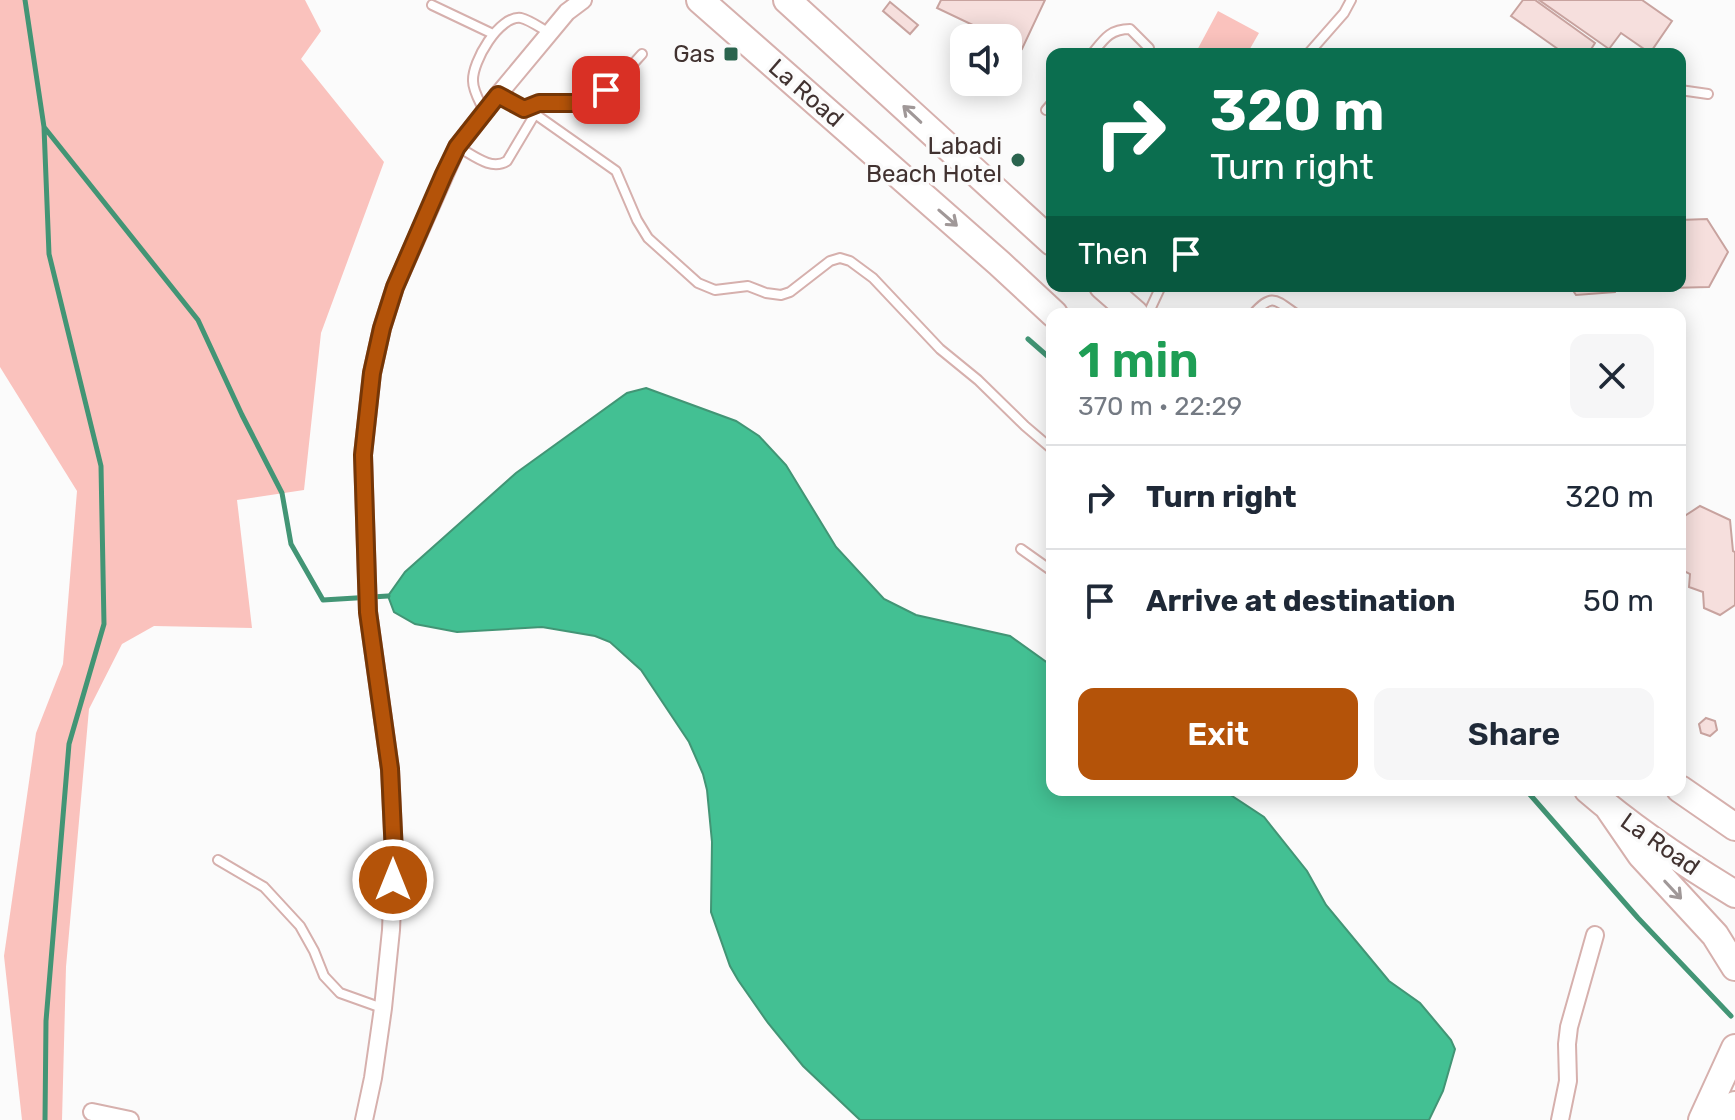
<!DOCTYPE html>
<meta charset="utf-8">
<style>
:root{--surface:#fff;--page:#f6f6f7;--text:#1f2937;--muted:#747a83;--line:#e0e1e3;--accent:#b45309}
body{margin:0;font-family:Rubik,sans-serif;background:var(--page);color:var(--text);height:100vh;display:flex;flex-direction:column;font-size:30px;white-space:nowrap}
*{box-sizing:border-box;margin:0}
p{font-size:26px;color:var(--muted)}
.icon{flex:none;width:44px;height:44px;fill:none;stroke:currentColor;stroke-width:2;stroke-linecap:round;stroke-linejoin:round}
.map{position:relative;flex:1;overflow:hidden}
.sheet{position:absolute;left:1046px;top:308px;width:640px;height:488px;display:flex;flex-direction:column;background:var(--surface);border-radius:16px;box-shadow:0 4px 20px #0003}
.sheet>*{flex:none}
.banner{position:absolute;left:1046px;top:48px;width:640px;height:244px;border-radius:16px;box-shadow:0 4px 20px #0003;background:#0b6e4f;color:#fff;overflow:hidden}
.fabs{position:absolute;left:950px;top:24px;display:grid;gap:16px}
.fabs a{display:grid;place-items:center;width:72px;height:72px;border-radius:16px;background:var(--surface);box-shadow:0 4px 20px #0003;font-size:40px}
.pin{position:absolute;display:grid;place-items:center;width:68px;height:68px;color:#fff;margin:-34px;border-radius:16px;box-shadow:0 4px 12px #0006}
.me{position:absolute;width:88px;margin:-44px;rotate:0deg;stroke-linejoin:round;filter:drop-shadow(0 0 6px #0008)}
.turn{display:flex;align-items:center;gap:28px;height:168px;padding:0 32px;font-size:36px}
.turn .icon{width:104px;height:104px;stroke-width:2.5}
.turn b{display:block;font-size:56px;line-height:68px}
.then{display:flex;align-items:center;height:76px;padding:0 32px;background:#0003;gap:16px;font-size:30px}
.round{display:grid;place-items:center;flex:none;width:84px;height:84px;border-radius:16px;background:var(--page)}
.headline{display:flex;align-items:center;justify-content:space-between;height:136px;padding:0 32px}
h1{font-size:48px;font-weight:600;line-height:60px;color:#1e9e55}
.button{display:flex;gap:16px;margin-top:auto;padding:16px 32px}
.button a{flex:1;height:92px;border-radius:16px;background:var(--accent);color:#fff;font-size:32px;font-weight:600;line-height:92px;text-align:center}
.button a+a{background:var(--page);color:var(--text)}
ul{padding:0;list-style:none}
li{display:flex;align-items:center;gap:24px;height:104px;padding:0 32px;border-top:2px solid var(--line)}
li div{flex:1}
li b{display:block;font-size:30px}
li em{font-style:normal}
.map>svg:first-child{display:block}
.green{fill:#fac2bd}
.water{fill:#43c093;stroke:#429575;stroke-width:2}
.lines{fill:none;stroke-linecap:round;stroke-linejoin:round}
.stream{stroke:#429575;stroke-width:5}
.building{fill:#f6dfdd;stroke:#c8a39f;stroke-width:2}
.service-casing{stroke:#d6b0ad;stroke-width:12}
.minor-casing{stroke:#d6b0ad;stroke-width:20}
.primary-casing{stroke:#d6b0ad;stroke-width:30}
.service{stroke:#fff;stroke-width:8}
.minor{stroke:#fff;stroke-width:16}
.primary{stroke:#fff;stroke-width:26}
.oneway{stroke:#a09898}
.route-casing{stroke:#753606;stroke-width:20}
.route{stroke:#b45309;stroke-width:14}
.poi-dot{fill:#2a644e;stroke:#fbfbfb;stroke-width:3}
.labels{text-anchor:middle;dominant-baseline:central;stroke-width:7;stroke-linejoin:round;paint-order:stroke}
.poi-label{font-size:24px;fill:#413230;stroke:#fbfbfb;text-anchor:end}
.street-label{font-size:24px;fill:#413230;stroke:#fbfbfb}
</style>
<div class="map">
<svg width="1735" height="1120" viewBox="0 0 1735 1120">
<rect width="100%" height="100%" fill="#fbfbfb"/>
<path class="green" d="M0 0H305L321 31 301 59 384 162 321 333 304 490 237 500 252 628 154 626 122 644 89 709 66 967 62 1120H22L4 956 36 733 63 664 77 491 0 367Z
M1218 11 1259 33 1247 54H1195Z"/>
<path class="water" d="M646 388 736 421 759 436 786 465 836 547 884 599 916 615 1010 636 1052 666V790H1223L1264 817 1307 871 1326 905 1389 981 1420 1003 1451 1040 1455 1049 1443 1091 1429 1120H860L803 1066 768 1023 738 980 730 966 711 912 712 842 707 790 703 774 689 742 641 670 610 642 595 636 542 627 457 632 415 624 394 612 388 596 405 572 516 473 627 393Z"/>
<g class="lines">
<path class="stream" d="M25 0 44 127 198 320 242 415 282 493 291 544 323 600 388 596
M44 127 49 254 101 466 104 624 69 744 46 1021 45 1120
M1028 339 1052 360
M1526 790 1638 918 1731 1016"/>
</g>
<path class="building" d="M941 0H1045L1022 49 1008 42V38H1000L937 8Z
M1523 0H1535L1595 43 1588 54H1565L1511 16Z
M1539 0H1642L1672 21 1650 53 1621 33 1609 49Z
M890 2 918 25 910 34 883 11Z
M1707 219 1728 252 1709 287 1669 288 1668 286H1680V220Z
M1570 286H1618L1615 292 1576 295Z
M1700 506 1730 520 1733 551 1735 552V605L1720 615 1704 608 1703 592 1689 587 1690 574 1680 569V519Z
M1706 718 1715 721 1717 730 1710 736 1701 733 1699 724Z"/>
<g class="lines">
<defs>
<path id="service" d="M432 5 493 34
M1092 54C1104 39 1110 29 1130 29L1149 48 1148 54
M1308 54 1344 13 1351 0
M1680 90 1708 94
M499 95 535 114 616 171 637 220 648 238 698 283 715 290 748 286 766 293 781 295 790 292 830 261 840 258 850 261 873 278 940 349 978 380 1025 426 1052 449
M524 109C543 101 558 107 575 103 607 95 621 77 642 54
M1046 110 1052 103
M484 111C480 102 473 91 473 81 472 62 499 15 521 18 530 20 542 29 550 33
M458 147C473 155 491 171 507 161L535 114
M1148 314 1161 286
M1253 314C1272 293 1275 299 1296 314
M1021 549 1052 571
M218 860 264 887 300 926 314 951 324 976 340 993 382 1008"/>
<path id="minor" d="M92 1112 130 1120
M364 1120 373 1078 383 1008 391 930 394 854 390 769 368 612 363 455 372 373 382 328 395 287 457 147 498 95 567 12 583 0
M1560 1120 1568 1081 1567 1044 1569 1027 1595 935"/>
<path id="primary" d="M700 0 999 263 1054 314
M787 0 1052 242
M1103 286 1135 314
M1680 789 1735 827
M1588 790C1633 829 1684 863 1735 894
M1608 807 1641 855 1715 935 1735 967
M1702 1120 1735 1048
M1729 1120 1735 1105"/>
</defs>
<use href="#service" class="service-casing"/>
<use href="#minor" class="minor-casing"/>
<use href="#primary" class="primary-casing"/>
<use href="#service" class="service"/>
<use href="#minor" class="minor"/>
<use href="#primary" class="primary"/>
</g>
<defs><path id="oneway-shaft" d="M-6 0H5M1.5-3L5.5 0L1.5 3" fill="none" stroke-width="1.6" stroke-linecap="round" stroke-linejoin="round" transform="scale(2)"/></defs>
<g class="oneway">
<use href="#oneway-shaft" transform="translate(912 114) rotate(-137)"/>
<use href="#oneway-shaft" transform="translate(948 218) rotate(41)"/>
<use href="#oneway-shaft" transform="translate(1673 890) rotate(47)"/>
</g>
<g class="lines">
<defs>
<path id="route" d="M393 880 394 854 390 769 368 612 363 455 372 373 382 328 395 287 444 174 457 147 498 95 524 109 539 103H575L606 90"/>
</defs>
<use href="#route" class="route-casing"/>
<use href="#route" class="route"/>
</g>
<g class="poi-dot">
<rect x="723" y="46" width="16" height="16" rx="4"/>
<circle cx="1018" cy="160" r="8"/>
</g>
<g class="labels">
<g class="poi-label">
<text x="715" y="54">Gas</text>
<text x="1002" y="146">Labadi<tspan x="1002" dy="28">Beach Hotel</tspan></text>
</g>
<g class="street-label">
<text transform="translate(806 93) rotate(41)">La Road</text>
<text transform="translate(1660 844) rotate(35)">La Road</text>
</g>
</g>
</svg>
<div class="fabs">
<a><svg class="icon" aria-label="sound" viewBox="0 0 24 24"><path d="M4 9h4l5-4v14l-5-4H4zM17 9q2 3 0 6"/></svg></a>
</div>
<div class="pin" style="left:606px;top:90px;background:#d93025"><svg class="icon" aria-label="arrive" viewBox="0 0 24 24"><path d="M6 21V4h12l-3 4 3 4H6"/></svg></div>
<svg class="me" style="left:393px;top:880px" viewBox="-20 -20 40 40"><circle r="17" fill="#b45309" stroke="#fff" stroke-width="3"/><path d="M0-11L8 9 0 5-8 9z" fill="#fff"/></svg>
<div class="banner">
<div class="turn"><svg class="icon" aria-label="right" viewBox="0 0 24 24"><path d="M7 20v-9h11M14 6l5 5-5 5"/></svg><div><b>320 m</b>Turn right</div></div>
<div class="then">Then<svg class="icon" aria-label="arrive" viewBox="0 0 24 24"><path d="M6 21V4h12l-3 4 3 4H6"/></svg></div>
</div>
<section class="sheet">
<div class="headline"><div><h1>1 min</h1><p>370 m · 22:29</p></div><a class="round"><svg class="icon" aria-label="close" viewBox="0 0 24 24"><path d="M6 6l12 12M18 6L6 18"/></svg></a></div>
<ul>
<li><svg class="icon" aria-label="right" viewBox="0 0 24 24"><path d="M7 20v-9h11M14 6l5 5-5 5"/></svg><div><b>Turn right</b></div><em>320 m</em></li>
<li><svg class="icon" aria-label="arrive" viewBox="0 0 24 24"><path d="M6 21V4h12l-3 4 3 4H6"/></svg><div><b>Arrive at destination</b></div><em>50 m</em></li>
</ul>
<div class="button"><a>Exit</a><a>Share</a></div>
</section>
</div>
